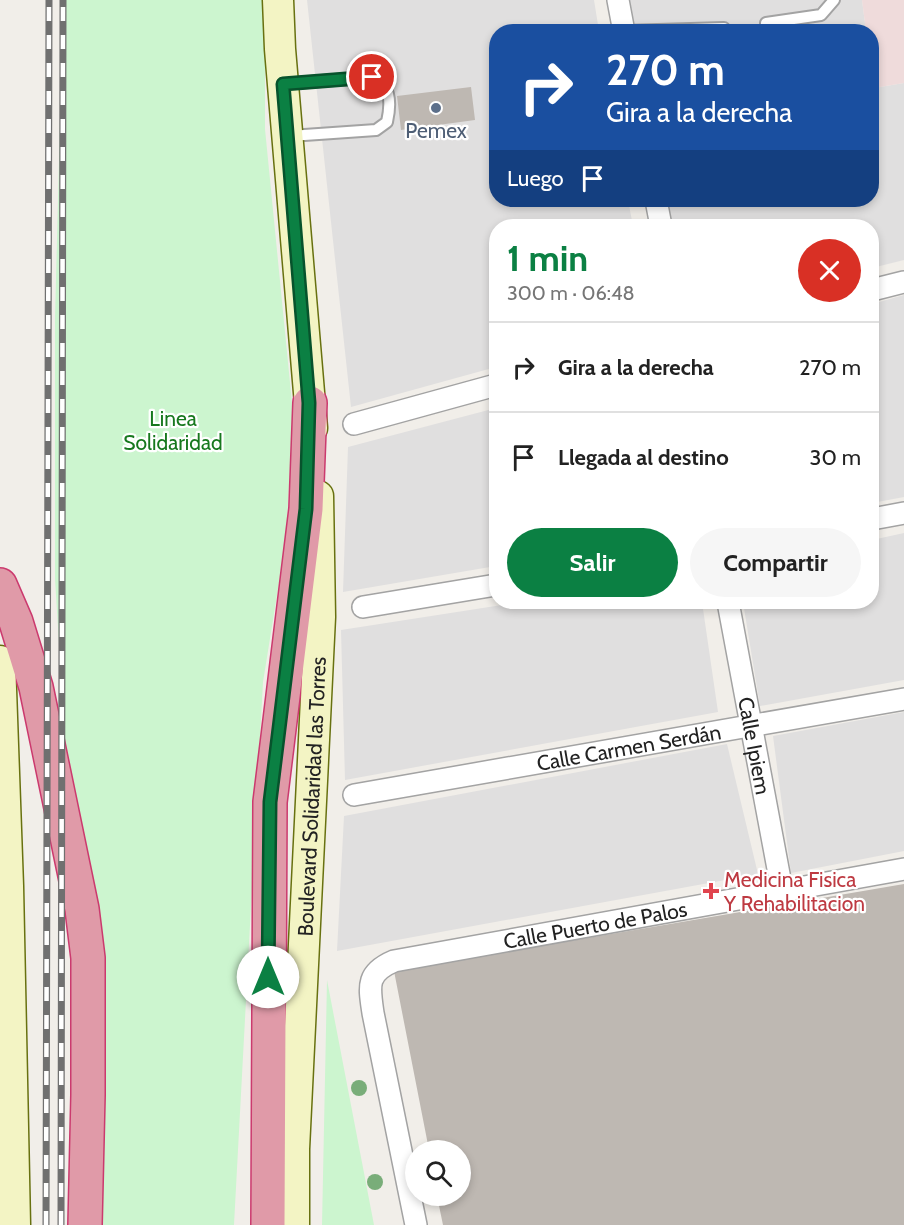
<!DOCTYPE html>
<html lang="es">
<meta charset="utf-8">
<style>
:root{--surface:#fff;--page:#f6f6f6;--text:#222;--muted:#767676;--line:#e0e0e0;--accent:#0b8043}
body{margin:0;font-family:Cabin,sans-serif;background:var(--page);color:var(--text);height:100vh;display:flex;flex-direction:column;font-size:22px;white-space:nowrap}
*{box-sizing:border-box;margin:0}
p{font-size:20px;color:var(--muted)}
.icon{flex:none;width:33px;height:33px;fill:none;stroke:currentColor;stroke-width:2;stroke-linecap:round;stroke-linejoin:round}
.map{position:relative;flex:1;overflow:hidden}
.side{position:absolute;left:489px;top:219px;width:390px;height:390px;display:flex;flex-direction:column;background:var(--surface);border-radius:24px;box-shadow:0 3px 9px #0003}
.side>*{flex:none}
.banner{position:absolute;left:489px;top:24px;width:390px;height:183px;border-radius:24px;box-shadow:0 3px 9px #0003;background:#1a4fa0;color:#fff;overflow:hidden}
.fabs{position:absolute;left:405px;top:1140px;display:grid;gap:12px}
.fabs a{display:grid;place-items:center;width:66px;height:66px;border-radius:50%;background:var(--surface);box-shadow:0 3px 9px #0003;font-size:30px}
.pin{position:absolute;display:grid;place-items:center;width:51px;height:51px;color:#fff;margin:-26px;border:3px solid #fff;border-radius:50%;box-shadow:0 2px 6px #0007}
.me{position:absolute;width:66px;margin:-33px;rotate:0deg;stroke-linejoin:round;filter:drop-shadow(0 0 4px #0008)}
.turn{display:flex;align-items:center;gap:21px;height:126px;padding:0 18px;font-size:27px}
.turn .icon{width:78px;height:78px;stroke-width:2.5}
.turn b{display:block;font-size:42px;line-height:51px}
.then{display:flex;align-items:center;height:57px;padding:0 18px;background:#0003;gap:12px;font-size:22px}
.round{display:grid;place-items:center;flex:none;width:63px;height:63px;border-radius:32px;background:var(--page)}
.overview{display:flex;align-items:center;justify-content:space-between;height:102px;padding:0 18px}
h1{font-size:36px;font-weight:800;line-height:45px;color:var(--accent)}
.action{display:flex;gap:12px;margin-top:auto;padding:12px 18px}
.action a{flex:1;height:69px;border-radius:36px;background:var(--accent);color:#fff;font-size:24px;font-weight:800;line-height:69px;text-align:center}
.action a+a{background:var(--page);color:var(--text)}
ul{padding:0;list-style:none}
li{display:flex;align-items:center;gap:18px;height:90px;padding:0 18px;border-top:2px solid var(--line)}
li div{flex:1}
li b{display:block;font-size:22px}
li em{font-style:normal}
.map>svg:first-child{display:block}
.residential{fill:#e0dfdf}
.commercial{fill:#efdbdb}
.park{fill:#ccf5cf}
.building{fill:#beb8b2}
.lines{fill:none;stroke-linecap:round;stroke-linejoin:round}
.lane-casing{stroke:#a3a3a3;stroke-width:14}
.street-casing{stroke:#a3a3a3;stroke-width:24}
.secondary-casing{stroke:#687110;stroke-width:33}
.highway-casing{stroke:#cb3a6e;stroke-width:36}
.lane{stroke:#fff;stroke-width:10}
.street{stroke:#fff;stroke-width:21}
.secondary{stroke:#f3f4c4;stroke-width:30}
.highway{stroke:#e09aa8;stroke-width:33}
.rail-casing{stroke:#707070;stroke-width:7}
.rail{stroke:#fff;stroke-width:4.5;stroke-dasharray:14;stroke-linecap:butt}
.tree{fill:#79ad79}
.route-casing{stroke:#07532c;stroke-width:15}
.route{stroke:#0b8043;stroke-width:10}
.service-dot{fill:#5c6f8a;stroke:#fff;stroke-width:2}
.health-dot{fill:#e0444e;stroke:#fff;stroke-width:2}
.labels{text-anchor:middle;dominant-baseline:central;stroke-width:4.5;stroke-linejoin:round;paint-order:stroke}
.service-label{font-size:21px;fill:#4e5e75;stroke:#fff}
.park-label{font-size:21px;fill:#17781e;stroke:#fff}
.street-label{font-size:21px;fill:#222;stroke:#fff}
.health-label{font-size:21px;fill:#be3a42;stroke:#fff;text-anchor:start}
</style>
<div class="map">
<svg width="904" height="1225" viewBox="0 0 904 1225">
<rect width="100%" height="100%" fill="#f1eee9"/>
<path class="residential" d="M307 0H594L599 31 496 32V200H628L633 226H496V367L351 407Z
M628 0H862L866 31H634Z
M872 72 874 88 904 83V260L872 268V226H670L665 200H872Z
M904 295V497L872 503V304Z
M496 408V566L343 592 348 447Z
M904 533V680L760 706 743 602H872V540Z
M522 602H702L718 712 345 780 341 630Z
M904 712V851L791 873 773 736Z
M727 744 758 874 337 951 344 816Z"/>
<path class="commercial" d="M862 0H904V83L874 88 872 72V32L866 31Z"/>
<path class="park" d="M63 0H265V129L293 413 286 539 263 682 234 1225H95L55 579V319Z
M327 980 374 1225H322Z"/>
<path class="building" d="M471 87 475 120 401 130 397 96Z
M904 884V1225H443L437 1196H460V1150H429L394 971Z"/>
<g class="lines">
<defs>
<path id="lane" d="M766 23 821 15 834 0
M624 31 724 28
M284 84 372 77C392 84 391 104 387 122L376 130 290 136"/>
<g id="street">
<path d="M618 0 624 32"/>
<path d="M656 200 661 226"/>
<path d="M872 290 904 282"/>
<path d="M354 424 496 385"/>
<path d="M872 519 904 513"/>
<path id="s1" d="M728 602 782 890"/>
<path d="M363 607 496 585"/>
<path id="s2" d="M354 795 904 699"/>
<path id="s3" d="M416 1225 373 1013C369 986 366 973 394 961L904 869"/>
</g>
<g id="secondary">
<path d="M278 0 280 49 312 428"/>
<path d="M0 661 8 886 15 1225"/>
<path id="s4" d="M294 1225V1149L320 617 318 496"/>
</g>
<path id="highway" d="M0 585 16 622 36 687 82 909 88 958V1095L85 1225
M268 1225 270 802 306 509 310 403"/>
</defs>
<use href="#lane" class="lane-casing"/>
<use href="#street" class="street-casing"/>
<use href="#secondary" class="secondary-casing"/>
<use href="#highway" class="highway-casing"/>
<use href="#lane" class="lane"/>
<use href="#street" class="street"/>
<use href="#secondary" class="secondary"/>
<use href="#highway" class="highway"/>
<defs>
<path id="rail" d="M46 1225 49 0
M61 1225 63 0"/>
</defs>
<use href="#rail" class="rail-casing"/>
<use href="#rail" class="rail"/>
</g>
<g class="tree">
<circle cx="359" cy="1088" r="8"/>
<circle cx="375" cy="1182" r="8"/>
</g>
<g class="lines">
<defs>
<path id="route" d="M268 977 270 802 306 509 309 403 283 84 372 77"/>
</defs>
<use href="#route" class="route-casing"/>
<use href="#route" class="route"/>
</g>
<circle class="service-dot" cx="436" cy="108" r="6"/>
<path class="health-dot" d="M708 882h6v6h6v6h-6v6h-6v-6h-6v-6h6z"/>
<g class="labels">
<g class="service-label">
<text x="436" y="130">Pemex</text>
</g>
<g class="park-label">
<text x="173" y="418">Linea<tspan x="173" dy="24">Solidaridad</tspan></text>
</g>
<g class="street-label">
<text stroke="none"><textPath href="#s1" startOffset="146">Calle Ipiem</textPath></text>
<text stroke="none"><textPath href="#s2" startOffset="279">Calle Carmen Serdán</textPath></text>
<text stroke="none"><textPath href="#s4" startOffset="429">Boulevard Solidaridad las Torres</textPath></text>
<text stroke="none"><textPath href="#s3" startOffset="484">Calle Puerto de Palos</textPath></text>
</g>
<g class="health-label">
<text x="724" y="879">Medicina Fisica<tspan x="724" dy="24">Y Rehabilitacion</tspan></text>
</g>
</g>
</svg>
<div class="fabs">
<a><svg class="icon" aria-label="search" viewBox="0 0 24 24"><circle cx="10" cy="10" r="6"/><path d="M15 15l6 6"/></svg></a>
</div>
<div class="pin" style="left:372px;top:77px;background:#d93025"><svg class="icon" aria-label="arrive" viewBox="0 0 24 24"><path d="M6 21V4h12l-3 4 3 4H6"/></svg></div>
<svg class="me" style="left:268px;top:977px" viewBox="-20 -20 40 40"><circle r="19" fill="#fff"/><path d="M0-13L10 11 0 6-10 11z" fill="#0b8043"/></svg>
<div class="banner">
<div class="turn"><svg class="icon" aria-label="right" viewBox="0 0 24 24"><path d="M7 20v-9h11M14 6l5 5-5 5"/></svg><div><b>270 m</b>Gira a la derecha</div></div>
<div class="then">Luego<svg class="icon" aria-label="arrive" viewBox="0 0 24 24"><path d="M6 21V4h12l-3 4 3 4H6"/></svg></div>
</div>
<section class="side">
<div class="overview"><div><h1>1 min</h1><p>300 m · 06:48</p></div><a class="round" style="background:#d93025;color:#fff"><svg class="icon" aria-label="close" viewBox="0 0 24 24"><path d="M6 6l12 12M18 6L6 18"/></svg></a></div>
<ul>
<li><svg class="icon" aria-label="right" viewBox="0 0 24 24"><path d="M7 20v-9h11M14 6l5 5-5 5"/></svg><div><b>Gira a la derecha</b></div><em>270 m</em></li>
<li><svg class="icon" aria-label="arrive" viewBox="0 0 24 24"><path d="M6 21V4h12l-3 4 3 4H6"/></svg><div><b>Llegada al destino</b></div><em>30 m</em></li>
</ul>
<div class="action"><a>Salir</a><a>Compartir</a></div>
</section>
</div>
